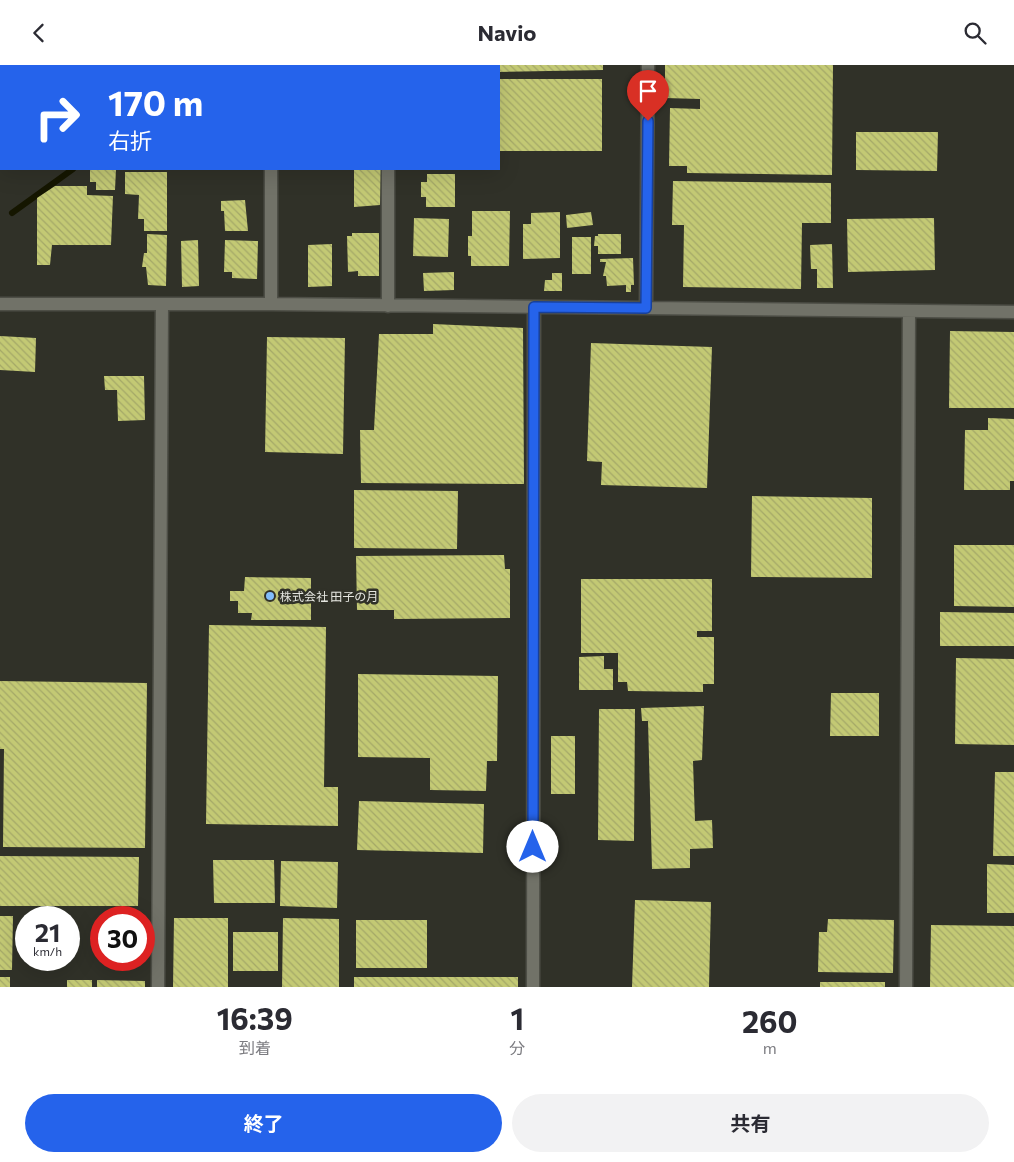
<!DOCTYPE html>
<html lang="ja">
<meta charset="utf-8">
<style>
:root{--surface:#fff;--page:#f2f2f3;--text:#2b2b33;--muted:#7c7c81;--accent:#2563eb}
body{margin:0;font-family:Commissioner,"Noto Sans JP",sans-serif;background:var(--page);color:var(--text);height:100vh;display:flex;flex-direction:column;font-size:19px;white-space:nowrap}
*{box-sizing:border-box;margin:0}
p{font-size:16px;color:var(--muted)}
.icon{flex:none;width:28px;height:28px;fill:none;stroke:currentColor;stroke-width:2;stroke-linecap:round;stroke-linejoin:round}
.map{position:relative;height:922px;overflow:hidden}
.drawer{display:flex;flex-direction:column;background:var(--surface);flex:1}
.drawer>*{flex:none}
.guide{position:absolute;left:0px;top:0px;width:500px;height:105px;box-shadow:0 5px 20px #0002;background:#2563eb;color:#fff;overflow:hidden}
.speed{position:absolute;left:15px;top:841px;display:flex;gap:10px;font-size:25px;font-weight:700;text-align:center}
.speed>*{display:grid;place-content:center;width:65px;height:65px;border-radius:50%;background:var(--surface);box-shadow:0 5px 20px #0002;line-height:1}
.speed small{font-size:12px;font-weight:400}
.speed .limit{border:8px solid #d22;background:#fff;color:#111}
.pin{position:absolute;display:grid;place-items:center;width:42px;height:42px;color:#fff;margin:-51px -21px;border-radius:50% 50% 50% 0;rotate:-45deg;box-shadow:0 0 5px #0007}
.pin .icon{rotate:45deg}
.me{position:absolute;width:55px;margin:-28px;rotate:0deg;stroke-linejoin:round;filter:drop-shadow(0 0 4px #0008)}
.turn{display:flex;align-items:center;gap:18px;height:105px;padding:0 25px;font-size:22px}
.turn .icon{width:65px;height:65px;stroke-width:2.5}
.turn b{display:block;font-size:35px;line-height:42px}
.eta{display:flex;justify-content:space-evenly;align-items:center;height:85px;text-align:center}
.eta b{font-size:30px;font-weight:700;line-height:35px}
.cta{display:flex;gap:10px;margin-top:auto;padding:10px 25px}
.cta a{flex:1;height:58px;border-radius:30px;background:var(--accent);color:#fff;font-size:20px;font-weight:700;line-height:58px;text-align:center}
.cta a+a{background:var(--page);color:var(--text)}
header{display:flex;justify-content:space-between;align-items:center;height:65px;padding:0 25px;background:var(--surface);font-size:22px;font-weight:700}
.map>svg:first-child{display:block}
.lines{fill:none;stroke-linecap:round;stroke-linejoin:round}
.stream{stroke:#151600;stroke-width:6}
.building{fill:url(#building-back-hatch)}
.service-casing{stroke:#4d4e46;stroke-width:12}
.minor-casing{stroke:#4d4e46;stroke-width:15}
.service{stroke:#717268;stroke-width:10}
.minor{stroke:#717268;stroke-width:12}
.route-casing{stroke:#184099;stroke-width:12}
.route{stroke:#2563eb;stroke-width:9}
.poi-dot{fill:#81bdfa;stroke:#303128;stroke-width:2}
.labels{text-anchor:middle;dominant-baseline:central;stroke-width:5;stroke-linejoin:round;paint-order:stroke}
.poi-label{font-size:12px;fill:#e5e6e0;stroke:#303128;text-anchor:start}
</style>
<header><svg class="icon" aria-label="back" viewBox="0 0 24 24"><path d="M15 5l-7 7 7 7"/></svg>Navio<svg class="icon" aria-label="search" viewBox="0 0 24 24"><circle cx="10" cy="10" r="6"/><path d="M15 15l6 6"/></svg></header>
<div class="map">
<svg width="1014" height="922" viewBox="0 0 1014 922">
<defs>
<pattern id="building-back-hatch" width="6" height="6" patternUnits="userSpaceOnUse" patternTransform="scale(1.25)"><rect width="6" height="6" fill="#c3c974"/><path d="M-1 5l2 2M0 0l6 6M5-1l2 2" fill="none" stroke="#a4a868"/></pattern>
</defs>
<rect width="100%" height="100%" fill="#303128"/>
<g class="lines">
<path class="stream" d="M214 1 216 0
M12 148 73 104"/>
</g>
<path class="building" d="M499 0H603V5L499 7Z
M665 0H833L832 110 687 108V101H669L670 43 700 44V34L665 33Z
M499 14H602V86H499Z
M856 67H938L937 106 856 105Z
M90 104H116L115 125H96V117H90Z
M354 104H381L380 140 354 142Z
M125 107H167V166H144V154H138L139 130 125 129Z
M427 109H455V142H426V132H421V117H427Z
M673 116 831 118V158H802L801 224 683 222 684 160H672Z
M55 121H87V130L113 131 111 180H52L50 200H37V133Z
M245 135 248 166H225L224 146H221V136Z
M472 146H510L509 201H471V191H468V171H472Z
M560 147V193L523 194V159H531V148Z
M591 147 593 160 567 163 566 150Z
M414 153 449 154 448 192 413 191Z
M934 153 935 205 848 207 847 154Z
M352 168H379V211H358V206L348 207 347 171H352Z
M147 169 167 170 166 221 148 220 146 202H142L144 188H147Z
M598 169H621V189H598V181H594L595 171H598Z
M572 172H591V209H572Z
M198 175 199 221 182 222 181 176Z
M225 175 258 176 257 214 232 213V207H224Z
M332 179V221L308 222V180Z
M832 179 833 223H817V204H811L810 180Z
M633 193 634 220H631V227H626V220L607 221 606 211H603L606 197H600V194Z
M454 207V225L424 226 423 208Z
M552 208H562V226H544L545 215H552Z
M433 259 523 263 524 419 361 418 360 365H374L379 269H433Z
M950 266 1014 267V343H949Z
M0 271 36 273 35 307 0 305Z
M267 272 345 273 343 389 265 387Z
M591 278 712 282 707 423 601 420 602 397 587 396Z
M104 311H144L145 355 118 356 117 325H105Z
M988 353 1014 354V416H1010V425H964L965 365H988Z
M354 425 458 426 457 484 354 483Z
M752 431 872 433V513L751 512Z
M954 480H1014V542L954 541Z
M504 490 505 504H510V553L394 554V545H357L356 491Z
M245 512 311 513V555H251L252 548H238V536H230V526H244Z
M581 514H712V566H697V572H714V619H703V627L628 626 627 617H618V588H581Z
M940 547 1014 548V581H940Z
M209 560 326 562 324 722H338V761L206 759Z
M604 591V604H613V625H579V592Z
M956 593 1014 594V680L955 679Z
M358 609 498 611 497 696H487L486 726 430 725V693L358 692Z
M0 616 147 618 145 783 3 782 4 684H0Z
M831 628H879V671H830Z
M704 641 702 695 693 696 695 756 712 755 713 783 690 784V803L652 804 648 656H642L641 643Z
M599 644H635L634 776 598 775Z
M551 671H575V729H551Z
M995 707H1014V791H993Z
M359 736 484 739 483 788 357 785Z
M0 791 139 792 138 841H0Z
M213 795H274L275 838H214Z
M281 796 338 797 337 843 280 841Z
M987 799 1014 800V848H987Z
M635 835 711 837 709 922H632Z
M0 851H13L12 905H0Z
M174 853H228V922H173Z
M283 853 339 854V922H282Z
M828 854 894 855 893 908 818 907 819 867H827Z
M356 855H427V903H356Z
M931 860 1014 861V922H930Z
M233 867H278V906H233Z
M0 912H10V922H0Z
M354 912H518V922H354Z
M67 915H92V922H67Z
M97 915 145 916V922H97Z
M820 917H885V922H820Z"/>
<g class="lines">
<defs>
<path id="service" d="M0 7 1 8"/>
<path id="minor" d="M271 1V0
M388 1V0
M0 239H271L1014 247
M271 239V104
M388 241V104
M646 243 648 0
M158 922 162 240
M533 922 534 242
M906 922 909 247"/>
</defs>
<use href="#service" class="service-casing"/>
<use href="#minor" class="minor-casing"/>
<use href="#service" class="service"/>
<use href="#minor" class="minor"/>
</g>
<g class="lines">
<defs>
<path id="route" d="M533 782 534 242 646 243 648 56"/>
</defs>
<use href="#route" class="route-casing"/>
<use href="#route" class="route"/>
</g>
<circle class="poi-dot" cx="270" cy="531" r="5"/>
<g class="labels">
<g class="poi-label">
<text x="280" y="531">株式会社 田子の月</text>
</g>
</g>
</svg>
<div class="speed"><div>21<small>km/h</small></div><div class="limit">30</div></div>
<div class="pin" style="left:648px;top:56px;background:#d93025"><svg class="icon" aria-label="arrive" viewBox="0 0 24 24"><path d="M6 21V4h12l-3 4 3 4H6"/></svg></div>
<svg class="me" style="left:533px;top:782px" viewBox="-20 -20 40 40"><circle r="19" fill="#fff"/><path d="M0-13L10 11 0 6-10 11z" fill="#2563eb"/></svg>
<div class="guide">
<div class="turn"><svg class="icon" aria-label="right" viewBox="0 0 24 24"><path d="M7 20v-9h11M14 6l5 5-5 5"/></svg><div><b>170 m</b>右折</div></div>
</div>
</div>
<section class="drawer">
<div class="eta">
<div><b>16:39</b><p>到着</p></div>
<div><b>1</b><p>分</p></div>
<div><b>260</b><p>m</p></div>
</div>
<div class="cta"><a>終了</a><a>共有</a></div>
</section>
